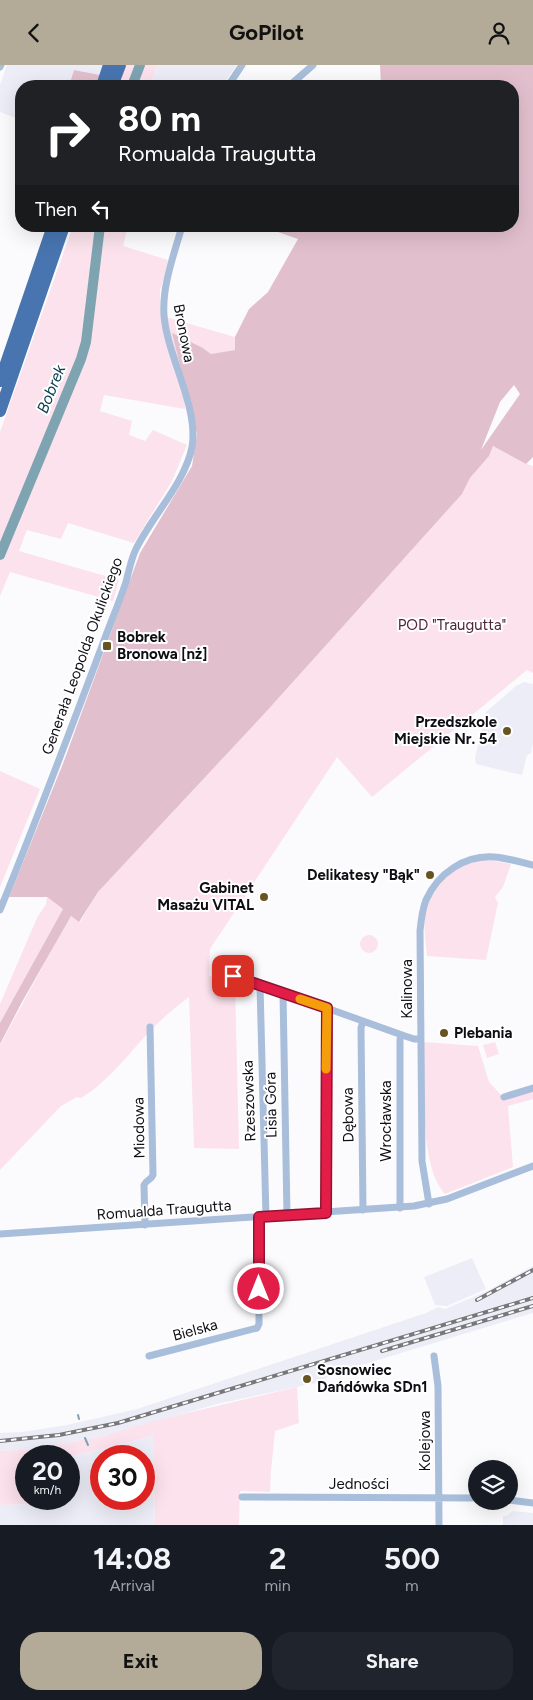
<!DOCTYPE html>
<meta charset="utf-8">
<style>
:root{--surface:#171b24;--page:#20242c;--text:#f1f3f6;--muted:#9ea1a6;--accent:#b3ab97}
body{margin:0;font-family:Figtree,sans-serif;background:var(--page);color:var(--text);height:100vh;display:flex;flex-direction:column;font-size:19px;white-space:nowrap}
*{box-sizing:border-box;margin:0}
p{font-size:16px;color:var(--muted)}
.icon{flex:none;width:28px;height:28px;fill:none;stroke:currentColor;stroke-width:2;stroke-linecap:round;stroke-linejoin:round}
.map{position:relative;height:1460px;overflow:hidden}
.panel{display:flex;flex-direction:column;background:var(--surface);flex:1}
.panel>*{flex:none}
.banner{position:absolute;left:15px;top:15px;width:504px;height:152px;border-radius:20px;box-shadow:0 5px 20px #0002;background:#202124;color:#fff;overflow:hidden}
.buttons{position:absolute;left:468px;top:1395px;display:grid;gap:10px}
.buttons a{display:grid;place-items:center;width:50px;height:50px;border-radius:50%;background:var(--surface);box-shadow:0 5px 20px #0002;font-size:25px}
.speed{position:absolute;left:15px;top:1380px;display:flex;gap:10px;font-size:25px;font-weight:700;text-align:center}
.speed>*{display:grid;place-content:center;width:65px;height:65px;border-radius:50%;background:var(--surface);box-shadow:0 5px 20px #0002;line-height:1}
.speed small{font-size:12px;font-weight:400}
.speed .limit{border:8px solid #d22;background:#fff;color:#111}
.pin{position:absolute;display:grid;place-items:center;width:42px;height:42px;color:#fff;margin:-21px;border-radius:10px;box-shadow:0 2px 8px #0006}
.me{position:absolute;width:55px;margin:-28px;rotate:0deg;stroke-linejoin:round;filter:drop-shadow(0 0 4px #0008)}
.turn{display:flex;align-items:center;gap:18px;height:105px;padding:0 20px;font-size:22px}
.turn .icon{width:65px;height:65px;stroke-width:2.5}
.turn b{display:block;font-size:35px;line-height:42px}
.then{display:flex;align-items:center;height:48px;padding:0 20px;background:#0003;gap:10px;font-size:19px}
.eta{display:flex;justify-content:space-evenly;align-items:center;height:85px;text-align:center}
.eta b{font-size:30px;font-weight:700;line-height:35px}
.cta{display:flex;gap:10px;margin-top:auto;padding:10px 20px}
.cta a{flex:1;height:58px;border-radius:20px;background:var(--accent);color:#111;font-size:20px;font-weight:700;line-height:58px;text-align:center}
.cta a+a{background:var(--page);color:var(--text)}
header{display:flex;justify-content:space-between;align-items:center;height:65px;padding:0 20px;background:var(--accent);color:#111;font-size:22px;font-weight:700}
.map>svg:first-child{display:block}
.built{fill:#ededf7;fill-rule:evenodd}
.green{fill:#fbe2ec}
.forest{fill:#e2bfcd;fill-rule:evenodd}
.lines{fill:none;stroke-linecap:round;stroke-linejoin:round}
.stream{stroke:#7ea3b1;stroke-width:2}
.river{stroke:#7ea3b1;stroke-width:10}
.minor{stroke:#a8beda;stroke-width:7}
.motorway{stroke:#4875b0;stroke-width:12}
.rail-casing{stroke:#77777c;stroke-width:4}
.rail{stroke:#fff;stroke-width:2;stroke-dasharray:5.5;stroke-linecap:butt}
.route-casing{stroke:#92132f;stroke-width:12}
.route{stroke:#e11d48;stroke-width:9}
.slow{stroke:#f59e0b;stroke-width:9}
.poi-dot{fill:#685422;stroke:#fff;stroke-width:2}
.labels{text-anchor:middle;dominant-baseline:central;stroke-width:4;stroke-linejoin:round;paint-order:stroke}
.street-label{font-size:15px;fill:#0e0e14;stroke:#fff}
.park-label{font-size:15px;fill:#512339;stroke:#fff}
.poi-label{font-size:15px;font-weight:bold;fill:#0e0e14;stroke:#fff;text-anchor:start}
.water-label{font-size:16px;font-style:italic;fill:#094050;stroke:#fff}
</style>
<header><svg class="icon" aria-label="back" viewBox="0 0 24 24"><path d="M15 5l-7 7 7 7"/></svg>GoPilot<svg class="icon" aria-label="person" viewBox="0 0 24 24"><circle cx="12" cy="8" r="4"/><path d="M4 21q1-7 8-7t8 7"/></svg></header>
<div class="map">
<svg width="533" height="1460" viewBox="0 0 533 1460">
<rect width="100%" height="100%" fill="#fbfbfe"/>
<path class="built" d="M7 0H103L100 10 74 5 69 21H21V55L0 47V20Z
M157 0H237L222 21H150Z
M524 617 533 619V678L531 688 527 690 522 710 476 699 475 693 486 647 516 621Z
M472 1193 486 1224 447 1241 435 1240 424 1212Z
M533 1201V1248L332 1309 320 1317 217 1339 104 1371 34 1384 0 1386V1368L22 1367 67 1360 137 1344 426 1248 438 1242 445 1244 487 1226Z
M153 1371 155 1460H0V1440L35 1439V1434H69V1392ZM101 1391H144V1434H101Z
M513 1446 533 1448V1460H503V1451H506Z"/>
<path class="green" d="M126 0H157L150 21H118Z
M73 161H128L123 181 168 195 160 226 161 253H169L235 272V285L211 289 203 283 184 319 185 344 104 330 100 346 132 356 129 370 145 376 153 365 187 380 172 416 134 478 68 458 61 474 27 465 19 486 119 515 113 536 10 507 0 531V367Z
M493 381 526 399 533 401V608L527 605 372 732 337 692 210 884 209 911 235 918 239 1084 194 1083 189 932C176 942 162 953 151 965 129 988 109 1016 81 1033L77 1032 61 1041 0 1105V980L68 855 71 851 80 857 98 827 265 648 462 429 470 413 489 391Z
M0 706 40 724 0 822Z
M489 795 511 799 503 822 495 832 498 838 486 895 427 891C426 877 423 862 425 848 429 830 444 812 459 802 467 797 479 796 489 795Z
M47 832 63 844 0 958V939L37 853 46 839Z
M360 879a9 9 0 1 1 18 0a9 9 0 1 1-18 0Z
M424 977 478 981 489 1017 505 1034 533 1025V1034L508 1041 513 1102 445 1129C418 1099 425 1017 424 977Z
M495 977 499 989 487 993 483 980Z
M297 1322 299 1358 275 1366 271 1406 270 1427 240 1426 239 1460H155L153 1371 69 1392 26 1391V1434H35V1439L0 1440V1386L34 1384 104 1371 153 1356Z"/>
<path class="forest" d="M380 0H533V392L526 399 493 381 489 391 470 413 462 429 265 648 98 827 79 857 71 851 22 937 0 979V958L63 844 47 832H9L64 696 140 488 192 401 197 369 172 268 203 283 211 289 235 285V272L249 244 268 227 298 174 275 166 277 161H512V21H381ZM514 320 520 329 481 385 500 337Z
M74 5 100 10 96 21H69Z"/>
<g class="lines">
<path class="stream" d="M78 1350 79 1354
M85 1373 88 1380"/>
<path class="river" d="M132 21 140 0
M0 490 81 294 86 277 100 161"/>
<path class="minor" d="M0 2 1 0
M228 21 242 0
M289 21 313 0
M0 845C36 757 69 669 102 581 110 559 119 538 126 517 129 506 131 494 136 484 152 451 185 418 192 382 199 342 167 291 164 250 162 220 174 190 182 161
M226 909 237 911 402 970 414 974H421
M260 920 266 1152
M283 928 287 1150
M363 956 361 963 363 1145
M504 1032 533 1023
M429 1139 422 1096 420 866C421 856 422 845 426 835 438 808 465 790 494 792 507 793 520 797 533 800
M400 1143V974L402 970
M326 1148 327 943
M145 1160 144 1120C146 1115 151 1115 153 1110L150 962
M0 1169 414 1141 447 1134 533 1101
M149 1291 257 1263 259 1259V1152
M434 1291 438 1321 439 1460
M242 1432 476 1433
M509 1435 533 1438"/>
<path class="motorway" d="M102 21 109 0
M112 21 120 0
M0 316 53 161
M0 346 64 161"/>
<defs>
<path id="rail" d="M477 1235 533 1205
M382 1286 533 1241
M0 1376 59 1370 118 1358 533 1233"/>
</defs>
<use href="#rail" class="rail-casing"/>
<use href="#rail" class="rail"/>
</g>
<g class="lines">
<defs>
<path id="route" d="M233 911 327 943 326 1148 259 1152V1224"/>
</defs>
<use href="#route" class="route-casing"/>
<use href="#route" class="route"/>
<path class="slow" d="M300 934 327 943 326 1004"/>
</g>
<g class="poi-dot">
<rect x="102" y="576" width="10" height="10" rx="2.5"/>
<circle cx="507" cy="666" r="5"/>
<circle cx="430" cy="810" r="5"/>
<circle cx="264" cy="832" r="5"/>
<circle cx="444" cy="968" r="5"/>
<circle cx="307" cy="1314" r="5"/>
</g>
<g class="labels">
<g class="street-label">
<text transform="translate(184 268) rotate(79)">Bronowa</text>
<text transform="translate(82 591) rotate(-70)">Generała Leopolda Okulickiego</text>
<text transform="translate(407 924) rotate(-90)">Kalinowa</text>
<text transform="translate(249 1036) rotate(-92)">Rzeszowska</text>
<text transform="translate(271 1040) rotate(-91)">Lisia Góra</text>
<text transform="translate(348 1050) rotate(-91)">Dębowa</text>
<text transform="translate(386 1056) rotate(-90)">Wrocławska</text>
<text transform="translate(139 1063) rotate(-91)">Miodowa</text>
<text transform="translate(164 1145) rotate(-4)">Romualda Traugutta</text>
<text transform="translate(195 1265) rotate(-15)">Bielska</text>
<text transform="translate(425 1376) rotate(-90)">Kolejowa</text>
<text x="359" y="1419">Jedności</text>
</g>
<g class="park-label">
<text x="452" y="560">POD "Traugutta"</text>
</g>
<g class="poi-label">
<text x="117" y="572">Bobrek<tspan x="117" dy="17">Bronowa [nż]</tspan></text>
<text x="497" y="657" text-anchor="end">Przedszkole<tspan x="497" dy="17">Miejskie Nr. 54</tspan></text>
<text x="420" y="810" text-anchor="end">Delikatesy "Bąk"</text>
<text x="254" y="823" text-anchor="end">Gabinet<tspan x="254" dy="17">Masażu VITAL</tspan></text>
<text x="454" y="968">Plebania</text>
<text x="317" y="1305">Sosnowiec<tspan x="317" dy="17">Dańdówka SDn1</tspan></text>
</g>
<g class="water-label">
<text transform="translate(51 324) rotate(-68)">Bobrek</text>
</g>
</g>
</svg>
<div class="buttons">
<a><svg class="icon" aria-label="layers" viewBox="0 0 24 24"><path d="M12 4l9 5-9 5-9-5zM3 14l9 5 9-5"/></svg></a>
</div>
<div class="speed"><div>20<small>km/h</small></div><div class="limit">30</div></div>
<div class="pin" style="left:233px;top:911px;background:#d93025"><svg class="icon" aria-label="arrive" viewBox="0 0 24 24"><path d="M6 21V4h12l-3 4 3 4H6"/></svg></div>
<svg class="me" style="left:259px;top:1224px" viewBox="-20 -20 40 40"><circle r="17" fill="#e11d48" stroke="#fff" stroke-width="3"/><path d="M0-11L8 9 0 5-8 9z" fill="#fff"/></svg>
<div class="banner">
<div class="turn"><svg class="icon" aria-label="right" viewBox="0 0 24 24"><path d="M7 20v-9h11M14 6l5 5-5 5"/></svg><div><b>80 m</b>Romualda Traugutta</div></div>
<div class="then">Then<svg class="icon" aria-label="left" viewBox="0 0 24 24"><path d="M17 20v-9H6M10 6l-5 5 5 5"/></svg></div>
</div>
</div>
<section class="panel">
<div class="eta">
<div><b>14:08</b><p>Arrival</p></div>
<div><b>2</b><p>min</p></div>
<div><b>500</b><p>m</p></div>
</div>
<div class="cta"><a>Exit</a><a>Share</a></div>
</section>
